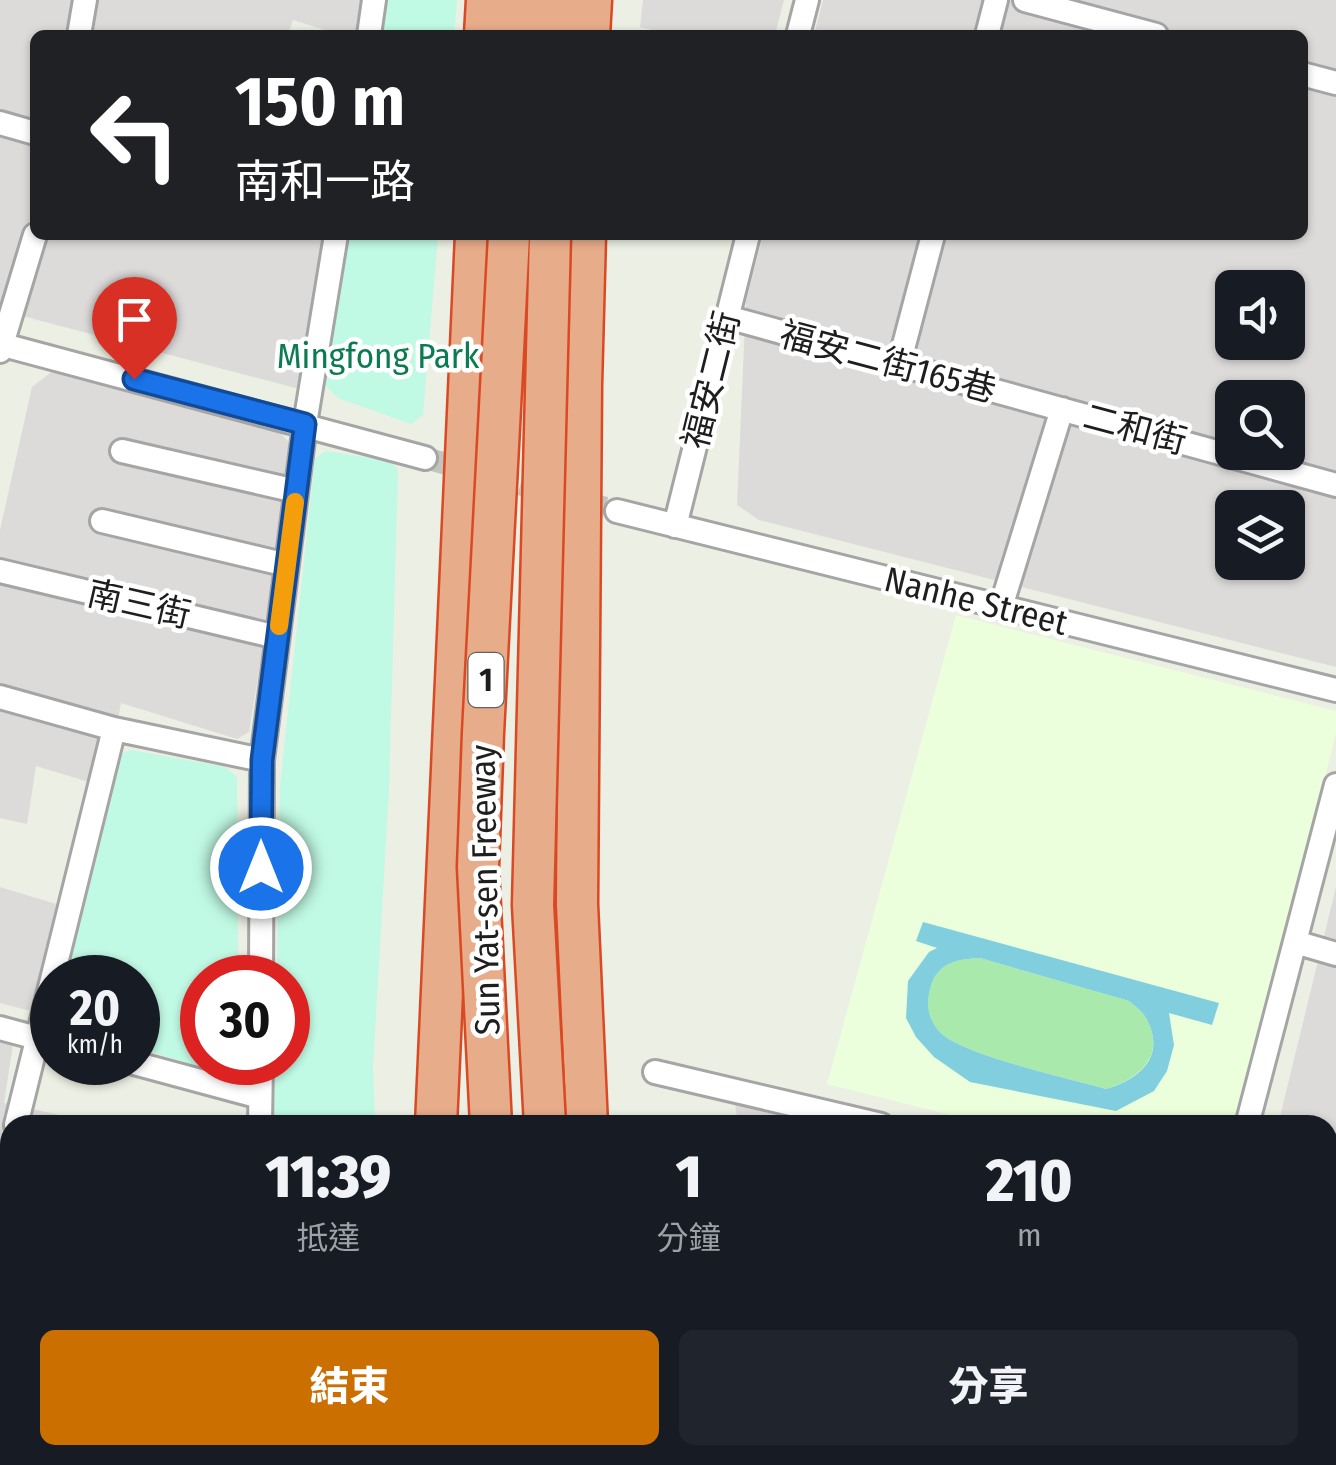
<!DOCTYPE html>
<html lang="zh-TW">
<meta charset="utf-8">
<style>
:root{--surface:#171b24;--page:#20242c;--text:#f1f3f6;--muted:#9ea1a6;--accent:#cb6f00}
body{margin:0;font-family:"Fira Sans Condensed","Noto Sans TC",sans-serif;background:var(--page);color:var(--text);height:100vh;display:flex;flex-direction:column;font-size:38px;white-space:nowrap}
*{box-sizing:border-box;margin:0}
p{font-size:32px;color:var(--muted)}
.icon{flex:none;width:55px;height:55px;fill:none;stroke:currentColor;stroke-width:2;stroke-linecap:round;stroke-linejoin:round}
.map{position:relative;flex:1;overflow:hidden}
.panel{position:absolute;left:0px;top:1115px;width:1338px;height:350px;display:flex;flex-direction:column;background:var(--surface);border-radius:30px 30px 0 0;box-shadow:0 2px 8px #0004}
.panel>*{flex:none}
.banner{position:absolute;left:30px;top:30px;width:1278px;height:210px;border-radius:15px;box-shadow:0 2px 8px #0004;background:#202124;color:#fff;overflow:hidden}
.tools{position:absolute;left:1215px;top:270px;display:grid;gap:20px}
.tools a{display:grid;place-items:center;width:90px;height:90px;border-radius:15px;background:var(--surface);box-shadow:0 2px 8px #0004;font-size:50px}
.speed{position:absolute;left:30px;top:955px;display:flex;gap:20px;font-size:50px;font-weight:700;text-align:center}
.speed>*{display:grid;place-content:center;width:130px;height:130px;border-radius:50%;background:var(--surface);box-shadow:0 2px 8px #0004;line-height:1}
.speed small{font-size:25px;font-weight:400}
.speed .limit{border:15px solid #d22;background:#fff;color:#111}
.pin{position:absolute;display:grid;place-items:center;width:85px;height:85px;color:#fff;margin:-102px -42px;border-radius:50% 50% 50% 0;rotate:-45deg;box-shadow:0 0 10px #0007}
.pin .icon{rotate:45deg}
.me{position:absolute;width:110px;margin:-55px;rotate:0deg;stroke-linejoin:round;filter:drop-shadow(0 0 8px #0008)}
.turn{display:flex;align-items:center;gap:35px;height:210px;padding:0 40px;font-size:45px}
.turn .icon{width:130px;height:130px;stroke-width:2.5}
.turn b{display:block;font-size:70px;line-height:85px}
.eta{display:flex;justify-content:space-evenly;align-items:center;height:170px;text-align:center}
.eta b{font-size:60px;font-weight:800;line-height:70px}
.cta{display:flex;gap:20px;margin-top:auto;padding:20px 40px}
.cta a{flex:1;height:115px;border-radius:15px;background:var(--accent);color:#fff;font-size:40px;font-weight:800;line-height:115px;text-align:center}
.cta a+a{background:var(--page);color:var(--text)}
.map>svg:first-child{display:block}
.residential{fill:#dcdbda;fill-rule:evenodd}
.education{fill:#ecffdc}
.grass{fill:#a9e9ac}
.park{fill:#c0f9e4}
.pitch{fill:#81cfde;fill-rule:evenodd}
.parking{fill:#eaeaea}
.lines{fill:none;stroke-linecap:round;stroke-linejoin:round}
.minor-tunnel{stroke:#c3c5bc;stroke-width:22;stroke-dasharray:22 11;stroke-linecap:butt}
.minor-casing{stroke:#a5a5a5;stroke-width:28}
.motorway-casing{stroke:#da4923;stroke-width:45}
.minor{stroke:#fff;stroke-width:22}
.motorway{stroke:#e7ac8a;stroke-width:40}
.motorway-bridge-casing{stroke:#da4923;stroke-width:45;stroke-linecap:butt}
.motorway-bridge{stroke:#e7ac8a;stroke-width:40}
.route-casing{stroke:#114b97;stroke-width:25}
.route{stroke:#1a73e8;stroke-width:18}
.slow{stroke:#f59e0b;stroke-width:18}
.labels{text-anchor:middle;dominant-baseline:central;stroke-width:9;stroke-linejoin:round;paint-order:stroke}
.shield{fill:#fff;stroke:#626262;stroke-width:2.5}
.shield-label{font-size:32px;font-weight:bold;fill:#1e1e1e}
.park-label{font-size:35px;fill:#0b7c52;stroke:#fff}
.street-label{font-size:35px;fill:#1e1e1e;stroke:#fff}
</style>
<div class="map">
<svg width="1336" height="1465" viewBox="0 0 1336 1465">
<rect width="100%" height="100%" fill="#ecefe3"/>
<path class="residential" d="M0 0H364L356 35H341L293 20 288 35H35V235H325L299 389 0 310Z
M643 0H784L775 35H674L640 27Z
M823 0H1336V667L759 520 737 505 746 301 763 235H1302V35H814ZM1232 288H1288V342H1232ZM1232 398H1288V452H1232ZM1232 508H1288V562H1232Z
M59 366 275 427 295 449 249 732 237 739 121 703 105 787 36 766 27 824 0 818V530L32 387Z
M0 887 56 904 31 1011 0 1003Z
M1336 887V1141L1329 1206 1328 1125H1278Z
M0 1041 13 1045 4 1103 106 1125H10V1332L0 1329Z
M735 1104 814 1125H738Z
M706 1455H816L846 1461 848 1455H1150L1148 1465H954L919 1456 915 1465H708Z"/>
<path class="education" d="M956 615 1336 711V733L1238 1125H990L827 1084Z"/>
<path class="grass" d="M980 958 1129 1001C1135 1006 1143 1012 1146 1018 1167 1056 1139 1079 1106 1089 1072 1079 956 1054 938 1030 927 1016 926 1002 931 986 938 962 959 959 980 958Z"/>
<path class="park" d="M376 0H457L454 35H371Z
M344 235H438L423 415 411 424 338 398 324 384Z
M326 451 389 461 398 469 389 787 373 1068 375 1125H274L275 1063 288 1062V978L277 977 280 786 315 458Z
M131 750 225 767 237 777 238 977 202 978V1062L239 1063V1066L223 1074 138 1048V978H65L116 756Z
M276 1455H386L387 1465H276Z"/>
<path class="pitch" d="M923 922 1219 1003 1212 1025 1169 1013 1174 1045 1167 1071 1154 1091 1116 1111 970 1082 934 1057 916 1037 906 1018 908 981 929 952 937 948 916 941ZM980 958 1129 1001C1135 1006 1143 1012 1146 1018 1167 1056 1140 1079 1106 1089 1072 1079 956 1054 938 1030 927 1016 926 1002 931 986 938 962 959 959 980 958Z"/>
<path class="parking" d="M1328 1252 1336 1254V1414L1328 1413Z"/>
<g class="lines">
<path class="minor-tunnel" d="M425 458 617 511"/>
<defs>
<path id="minor" d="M1025 0 1156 35
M79 35 85 0
M369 35 374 0
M798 35 807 0
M987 35 996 0
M1302 74 1336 83
M0 123 35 133
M727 317 1336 485
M0 344 425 458
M0 351 35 235
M899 364 933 235
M122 451 296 491
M617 511 1336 690
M102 521 287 565
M675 526 748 235
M0 571 277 637
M1001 607 1062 409
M0 697 114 729 262 760
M1295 942 1336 954
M261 978 262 760 305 424 336 235
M0 1028 52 1042
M130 1062 260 1097
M655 1072 881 1125
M16 1125 114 729
M260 1125 261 1062
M1247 1125 1336 785
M0 1192 10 1151
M1328 1231 1336 1233
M878 1455 913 1465
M1320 1455 1336 1459
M254 1465V1455
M1158 1465 1161 1455"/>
<path id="motorway" d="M485 35 487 0
M520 35 521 0
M555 35 556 0
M589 35 591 0
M585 235 581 385 577 904 587 1125
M436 1125 476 235
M508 1455 509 1465
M562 1455 563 1465
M602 1455 603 1465
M425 1465V1455"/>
</defs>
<use href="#minor" class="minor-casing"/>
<use href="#motorway" class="motorway-casing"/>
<use href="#minor" class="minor"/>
<use href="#motorway" class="motorway"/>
<defs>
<path id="motorway-bridge" d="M491 1125 478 867 483 733 509 235
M545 1125 533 905 550 235"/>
</defs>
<use href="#motorway-bridge" class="motorway-bridge-casing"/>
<use href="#motorway-bridge" class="motorway-bridge"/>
</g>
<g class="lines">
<defs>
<path id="route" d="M134 379 305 424 262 760 261 868"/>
</defs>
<use href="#route" class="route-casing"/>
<use href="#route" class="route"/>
<path class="slow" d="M279 626 295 502"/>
</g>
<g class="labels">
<rect class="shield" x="468.5" y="653" width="35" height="54" rx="8"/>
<g class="shield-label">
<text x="486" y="680">1</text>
</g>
<g class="park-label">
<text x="378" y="356">Mingfong Park</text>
</g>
<g class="street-label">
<text transform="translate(888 362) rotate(15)">福安二街165巷</text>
<text transform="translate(711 380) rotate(-76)">福安二街</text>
<text transform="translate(1135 429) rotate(15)">二和街</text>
<text transform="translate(976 601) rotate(14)">Nanhe Street</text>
<text transform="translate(139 604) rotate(13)">南三街</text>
<text transform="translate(485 890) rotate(-91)">Sun Yat-sen Freeway</text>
</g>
</g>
</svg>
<div class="tools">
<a><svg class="icon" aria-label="sound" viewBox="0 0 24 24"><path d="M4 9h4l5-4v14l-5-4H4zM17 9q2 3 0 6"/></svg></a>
<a><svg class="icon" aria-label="search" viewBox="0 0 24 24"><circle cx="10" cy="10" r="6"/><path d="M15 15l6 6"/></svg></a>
<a><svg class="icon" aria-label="layers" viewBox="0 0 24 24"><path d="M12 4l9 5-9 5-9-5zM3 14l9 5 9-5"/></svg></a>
</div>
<div class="speed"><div>20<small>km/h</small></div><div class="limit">30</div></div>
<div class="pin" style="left:134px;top:379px;background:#d93025"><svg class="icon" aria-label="arrive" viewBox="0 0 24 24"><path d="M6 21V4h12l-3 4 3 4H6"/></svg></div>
<svg class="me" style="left:261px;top:868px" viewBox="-20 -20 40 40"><circle r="17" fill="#1a73e8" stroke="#fff" stroke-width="3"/><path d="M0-11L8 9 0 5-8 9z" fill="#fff"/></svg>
<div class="banner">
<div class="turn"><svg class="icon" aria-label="left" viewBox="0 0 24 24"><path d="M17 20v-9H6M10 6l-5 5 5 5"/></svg><div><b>150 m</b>南和一路</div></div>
</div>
<section class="panel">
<div class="eta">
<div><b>11:39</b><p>抵達</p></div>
<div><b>1</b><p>分鐘</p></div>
<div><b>210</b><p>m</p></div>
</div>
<div class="cta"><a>結束</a><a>分享</a></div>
</section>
</div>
